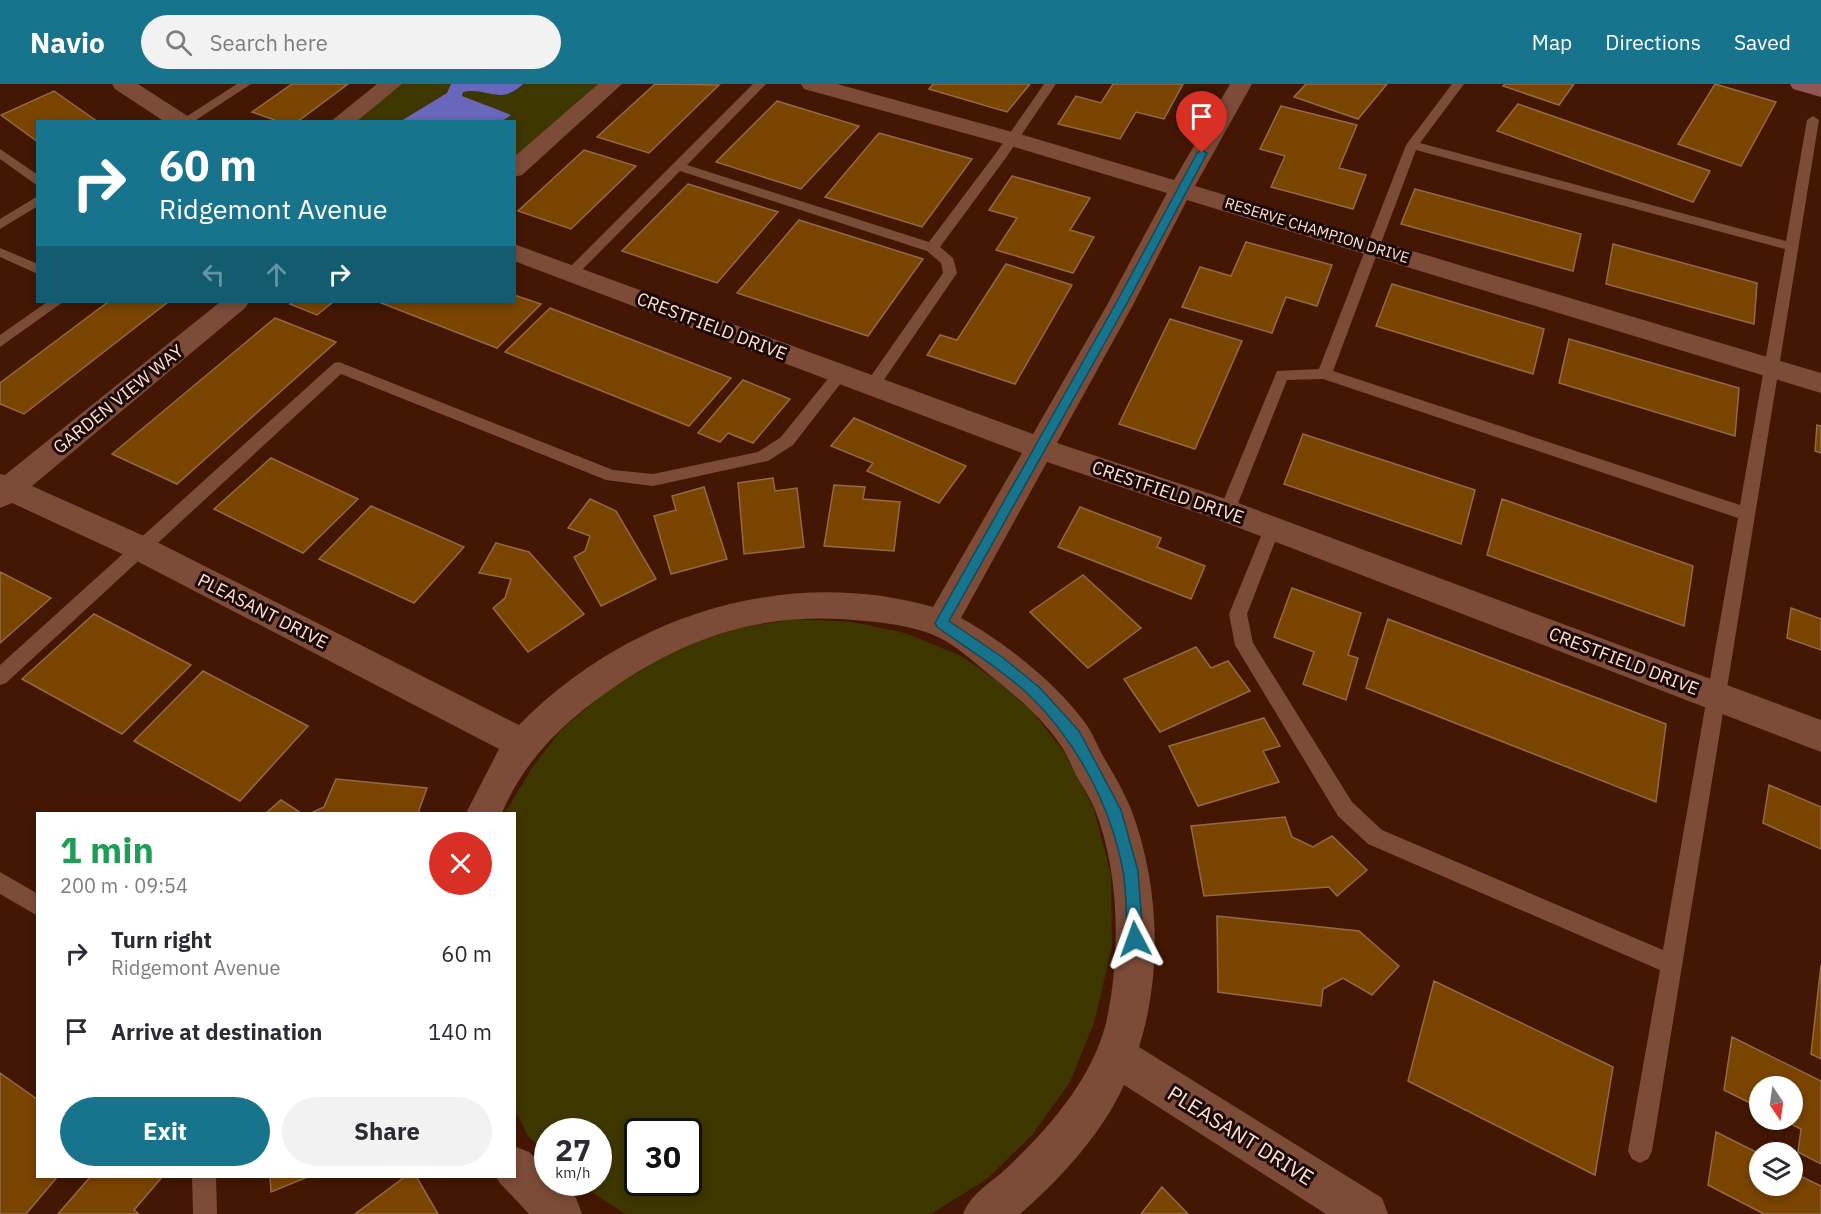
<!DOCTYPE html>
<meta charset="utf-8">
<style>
:root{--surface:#fff;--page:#f2f2f3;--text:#2b2b33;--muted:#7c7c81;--accent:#18738c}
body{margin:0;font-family:"IBM Plex Sans",sans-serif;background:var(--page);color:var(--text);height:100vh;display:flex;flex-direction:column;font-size:22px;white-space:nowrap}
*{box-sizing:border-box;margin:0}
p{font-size:20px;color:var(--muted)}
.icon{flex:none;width:33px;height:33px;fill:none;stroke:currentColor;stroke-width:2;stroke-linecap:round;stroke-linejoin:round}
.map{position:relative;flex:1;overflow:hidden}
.panel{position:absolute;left:36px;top:728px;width:480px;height:366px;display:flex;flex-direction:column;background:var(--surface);border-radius:0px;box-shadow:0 3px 9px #0003}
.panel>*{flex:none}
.banner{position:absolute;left:36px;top:36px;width:480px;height:183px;border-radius:0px;box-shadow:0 3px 9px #0003;background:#18738c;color:#fff;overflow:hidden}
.needle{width:39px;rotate:167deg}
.fabs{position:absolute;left:1749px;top:992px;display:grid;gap:12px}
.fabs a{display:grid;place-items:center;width:54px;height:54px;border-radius:50%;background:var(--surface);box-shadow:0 3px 9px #0003;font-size:30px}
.speed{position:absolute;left:534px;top:1034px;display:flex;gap:12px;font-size:30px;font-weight:700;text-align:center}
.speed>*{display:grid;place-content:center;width:78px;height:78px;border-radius:50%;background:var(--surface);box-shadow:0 3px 9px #0003;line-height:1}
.speed small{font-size:15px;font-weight:400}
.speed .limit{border:3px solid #111;border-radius:9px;background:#fff;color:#111}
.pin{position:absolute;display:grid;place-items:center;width:51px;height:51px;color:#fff;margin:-62px -26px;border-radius:50% 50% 50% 0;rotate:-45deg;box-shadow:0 0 6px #0007}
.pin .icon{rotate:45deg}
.me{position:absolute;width:66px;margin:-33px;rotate:356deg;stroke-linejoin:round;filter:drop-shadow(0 0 4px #0008)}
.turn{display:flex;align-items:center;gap:21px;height:126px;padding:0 24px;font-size:27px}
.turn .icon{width:78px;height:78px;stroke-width:2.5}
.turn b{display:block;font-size:42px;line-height:51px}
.lanes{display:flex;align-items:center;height:57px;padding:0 24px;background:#0003;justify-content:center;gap:30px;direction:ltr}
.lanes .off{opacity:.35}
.round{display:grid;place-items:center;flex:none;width:63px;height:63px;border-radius:32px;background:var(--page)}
.overview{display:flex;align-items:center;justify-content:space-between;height:102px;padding:0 24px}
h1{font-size:36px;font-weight:800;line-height:45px;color:#1e9e55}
.action{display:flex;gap:12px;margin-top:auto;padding:12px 24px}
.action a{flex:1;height:69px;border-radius:36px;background:var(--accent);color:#fff;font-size:24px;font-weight:800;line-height:69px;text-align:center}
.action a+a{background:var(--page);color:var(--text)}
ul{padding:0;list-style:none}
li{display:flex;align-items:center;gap:18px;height:78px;padding:0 24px}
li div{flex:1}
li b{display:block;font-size:22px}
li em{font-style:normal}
header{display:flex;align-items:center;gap:36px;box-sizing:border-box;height:84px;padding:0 30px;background:var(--accent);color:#fff}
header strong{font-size:28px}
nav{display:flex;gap:33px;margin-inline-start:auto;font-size:21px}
.search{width:420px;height:54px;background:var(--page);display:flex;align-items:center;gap:15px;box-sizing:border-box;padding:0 21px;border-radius:33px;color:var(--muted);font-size:22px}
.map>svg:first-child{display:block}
.green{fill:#3e3700;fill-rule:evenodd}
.water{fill:#6867bb}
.building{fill:#7a4401;stroke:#936a45;stroke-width:1.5}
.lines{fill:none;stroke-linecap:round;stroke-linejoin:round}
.service{fill:#7d4c39;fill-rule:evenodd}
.minor{fill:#7d4c39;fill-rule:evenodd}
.secondary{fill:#905658;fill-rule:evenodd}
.route{fill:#18738c;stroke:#104b5b;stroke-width:1.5}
.labels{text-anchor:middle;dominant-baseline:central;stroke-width:6;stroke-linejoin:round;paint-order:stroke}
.far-street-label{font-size:15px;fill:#fee0d4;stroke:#1d0904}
.street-label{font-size:18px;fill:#fee0d4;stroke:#1d0904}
.near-street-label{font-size:21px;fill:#fee0d4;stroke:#1d0904}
</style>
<header>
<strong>Navio</strong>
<div class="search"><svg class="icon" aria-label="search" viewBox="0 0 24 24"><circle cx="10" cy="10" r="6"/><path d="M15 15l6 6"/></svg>Search here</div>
<nav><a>Map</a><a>Directions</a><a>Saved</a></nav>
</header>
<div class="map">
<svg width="1821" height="1130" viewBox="0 0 1821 1130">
<rect width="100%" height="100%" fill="#431704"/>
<path class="green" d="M403 0H598L515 73 514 38H353Z
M796 535 852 538 905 549 959 571 994 594 1032 627 1065 669 1094 725 1111 791 1112 863 1094 939 1070 998 1033 1050 987 1095 931 1130H625L577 1098H598V1047H548L547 1070 528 1052 515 1026 514 729H505L531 685 560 647 609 604 675 564 739 544ZM638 1047H688V1098H638Z"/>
<path class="water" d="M451 0H523C500 22 487 3 463 8L462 12 511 31 502 37H401L447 9Z"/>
<path class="building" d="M292 0H348L297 38H280L252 28Z
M655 0 719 1 649 69 597 53Z
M933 0H1030L1007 28 929 5Z
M1113 0H1183L1164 35 1136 28 1120 55 1058 40 1076 12 1101 19Z
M1306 0H1387L1358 35 1294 13Z
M1505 0H1574L1559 21 1503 2Z
M1715 0 1776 18 1741 82 1678 60Z
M54 7 98 38H38V58L1 31Z
M777 17 859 42 801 105 716 78Z
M1518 20 1710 87 1693 118 1497 47Z
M1281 22 1357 41 1339 84 1366 91 1353 125 1271 103 1285 72 1260 65Z
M879 49 972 75 922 143 825 113Z
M584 66 636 82 571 145 518 127Z
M1012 92 1090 114 1070 146 1094 153 1073 189 996 166 1017 134 989 126Z
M688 100 778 128 717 199 622 167Z
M1415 105 1581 150 1573 187 1401 140Z
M799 136 923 175 868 252 737 209Z
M1246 158 1332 181 1317 222 1286 213 1272 249 1182 223 1200 183 1231 192Z
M1613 160 1757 199 1754 240 1606 200Z
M1006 180 1072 201 1015 300 927 271 940 251 957 256Z
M1392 200 1544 245 1533 290 1376 242Z
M514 211 541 220 497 264 381 219 383 218H514Z
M108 218H168L24 330 0 320V299Z
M293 218H333L317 231 290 220Z
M550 224 731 294 689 342 505 268Z
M275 234 336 258 177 400 112 370Z
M1170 235 1242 257 1195 365 1119 340Z
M1569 255 1739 304 1735 352 1559 299Z
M743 296 790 315 753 359 728 349 720 358 698 349Z
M854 334 966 382 939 419 867 387 873 379 831 362Z
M1817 341 1821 342V369L1815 367Z
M1303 350 1475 406 1461 460 1284 400Z
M271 374 358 415 303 469 214 425Z
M773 394 775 407 797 404 804 463 744 470 738 399Z
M834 401 865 403 863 415 900 418 894 467 824 462Z
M704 403 727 475 671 490 654 432 676 426 672 412Z
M590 415 616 427 656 495 601 522 574 473 585 467 590 452 568 444Z
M1502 415 1693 482 1684 542 1487 471Z
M371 422 464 463 414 519 319 475Z
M1080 423 1161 454 1157 463 1205 482 1191 515 1058 463Z
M496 459 529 468 584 530 528 568 493 524 505 514 511 495 479 489Z
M0 488 51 514 0 559Z
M1083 491 1141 544 1088 584 1030 528Z
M1292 504 1361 529 1348 571 1358 574 1346 616 1303 600 1314 568 1274 553Z
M1791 524 1821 535V566L1787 554Z
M94 530 191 581 122 650 22 595Z
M1388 535 1666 640 1656 718 1366 604Z
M1196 563 1211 584 1228 577 1250 607 1160 648 1124 595Z
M203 587 308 642 240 717 134 657Z
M1264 634 1280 662 1263 667 1279 698 1198 722 1169 662Z
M336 695 427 704 418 729H311L324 723Z
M1769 701 1821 723V765L1763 739Z
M281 716 301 729H266Z
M1285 733 1292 753 1313 763 1332 752 1367 786 1337 812 1329 803 1204 812 1191 742Z
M1217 832 1359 847 1399 882 1372 911 1343 894 1323 905 1321 922 1218 908Z
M1821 881V975L1811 970Z
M1434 897 1613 983 1595 1091 1408 997Z
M1732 953 1821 997V1080L1798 1068 1801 1045 1781 1035H1792V1002H1760V1024L1724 1006Z
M0 989 38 1016V1092H58L26 1130H0Z
M1716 1048 1760 1070V1101H1792V1088L1821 1102V1130H1764L1708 1101Z
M91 1092H163L134 1126 139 1130H58Z
M270 1092H310L271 1108Z
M406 1092H416L438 1130H355Z
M1162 1103 1188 1130H1141Z"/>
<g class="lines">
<path class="service" d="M237 0H251L193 38H178Z
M753 0H766L687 81 929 158 996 69 1044 0H1056L1005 75 940 163 953 174 957 189 877 306H867L864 302 943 189 941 179 927 167 680 87 576 192H566L564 189Z
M1452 0H1464L1420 59 1786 157 1807 36 1813 32 1819 36 1652 1067 1648 1075 1640 1079 1632 1075 1628 1067 1660 886 1368 760 1338 732 1235 561 1229 530 1266 440 1272 438 1278 440 1280 445 1247 530 1253 559 1352 718 1382 746 1663 866 1738 434 1323 295 1287 296 1235 427 1233 432 1227 433 1221 432 1219 427 1277 287 1319 285 1406 61ZM1416 66 1785 165 1740 421 1333 287Z
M0 65 38 91V102L0 75Z
M38 112V122L0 145V135Z
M0 164 38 180V190L0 173Z
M47 218H63L0 263V251Z
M339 278 613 386 653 390 758 368 781 353 835 286H845L848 290 793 361 768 377 653 402 606 396 341 290 6 599 0 601V581L334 279Z
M0 788 38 810V832L0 810Z
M192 1092H216L217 1130H193Z"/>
<path class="minor" d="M112 0H138L189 33 192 38H165L115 5Z
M377 0H402L356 38H330Z
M598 0H622L522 91 514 93V73Z
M801 0H837L1020 50 1174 96 1230 0H1252L1195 102 1821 289V309L1187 116 1133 221 1057 359 1238 419 1821 636V668L1216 435 1047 378 961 534C1003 557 1058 600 1086 640 1093 650 1097 661 1103 672 1113 689 1123 706 1131 725 1159 799 1163 887 1139 963L1382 1114 1388 1130H1326L1124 1001C1101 1051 1061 1094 1020 1130H963C973 1107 990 1100 1008 1083 1049 1044 1092 995 1106 939 1121 873 1120 787 1094 723 1089 712 1082 702 1076 691 1071 681 1067 669 1059 659 1041 633 1015 611 990 591 972 577 953 558 931 550 911 542 887 539 865 537 774 527 699 547 623 597 572 631 526 671 502 729H466L499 665 131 474 12 419 0 424V390L5 391 220 218H249L245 224 32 402 153 456 519 641C626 532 785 481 933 523L1022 369 514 177V160L1033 350 1107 221 1167 109 1004 60 804 5Z
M514 1062 529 1068 548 1086V1098H559L576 1114 582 1130H529L499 1098 496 1092H514Z"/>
<path class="secondary" d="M1790 0H1821V13L1793 5Z"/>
</g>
<path class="route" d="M1202 66 1207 69 1126 221 949 537 1002 573 1039 603 1079 647 1121 726 1138 787 1143 855 1141 861 1135 863 1130 861 1127 855C1126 833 1127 809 1123 787 1111 722 1076 656 1029 611 1001 585 968 565 937 543L935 539 1115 221 1197 69Z"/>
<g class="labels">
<g class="far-street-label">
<text transform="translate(1317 146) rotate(17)">RESERVE CHAMPION DRIVE</text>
</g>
<g class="street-label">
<text transform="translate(712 242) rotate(21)">CRESTFIELD DRIVE</text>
<text transform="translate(118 315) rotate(-39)">GARDEN VIEW WAY</text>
<text transform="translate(1168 408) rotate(19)">CRESTFIELD DRIVE</text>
<text transform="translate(263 527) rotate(27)">PLEASANT DRIVE</text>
<text transform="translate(1624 577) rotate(21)">CRESTFIELD DRIVE</text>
</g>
<g class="near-street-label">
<text transform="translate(1241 1051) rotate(32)">PLEASANT DRIVE</text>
</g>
</g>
</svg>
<div class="fabs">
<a><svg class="needle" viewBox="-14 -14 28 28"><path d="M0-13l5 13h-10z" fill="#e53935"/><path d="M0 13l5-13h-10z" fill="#7c7c81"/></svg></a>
<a><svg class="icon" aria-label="layers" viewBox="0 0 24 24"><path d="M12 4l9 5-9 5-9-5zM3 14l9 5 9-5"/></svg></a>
</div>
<div class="speed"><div>27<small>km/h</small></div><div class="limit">30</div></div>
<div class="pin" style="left:1202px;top:69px;background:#d93025"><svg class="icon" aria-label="arrive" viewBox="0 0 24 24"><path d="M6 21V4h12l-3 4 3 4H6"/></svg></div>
<svg class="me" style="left:1135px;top:855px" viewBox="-20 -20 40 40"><path d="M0-17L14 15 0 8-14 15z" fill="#18738c" stroke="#fff" stroke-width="4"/></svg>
<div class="banner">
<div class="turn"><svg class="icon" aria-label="right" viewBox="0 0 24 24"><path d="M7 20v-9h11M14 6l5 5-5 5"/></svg><div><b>60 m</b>Ridgemont Avenue</div></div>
<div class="lanes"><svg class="icon off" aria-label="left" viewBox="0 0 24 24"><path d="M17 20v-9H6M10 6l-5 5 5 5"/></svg><svg class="icon off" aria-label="ahead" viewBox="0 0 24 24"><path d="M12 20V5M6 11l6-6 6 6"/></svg><svg class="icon" aria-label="right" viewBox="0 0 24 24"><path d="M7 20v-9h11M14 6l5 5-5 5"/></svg></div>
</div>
<section class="panel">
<div class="overview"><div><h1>1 min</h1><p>200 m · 09:54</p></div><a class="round" style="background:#d93025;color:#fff"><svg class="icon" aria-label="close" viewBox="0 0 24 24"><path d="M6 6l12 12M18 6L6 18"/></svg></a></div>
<ul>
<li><svg class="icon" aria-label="right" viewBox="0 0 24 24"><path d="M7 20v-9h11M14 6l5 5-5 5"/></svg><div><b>Turn right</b><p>Ridgemont Avenue</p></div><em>60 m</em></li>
<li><svg class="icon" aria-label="arrive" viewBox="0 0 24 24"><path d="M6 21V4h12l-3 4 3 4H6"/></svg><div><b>Arrive at destination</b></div><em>140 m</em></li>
</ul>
<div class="action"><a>Exit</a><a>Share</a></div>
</section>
</div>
